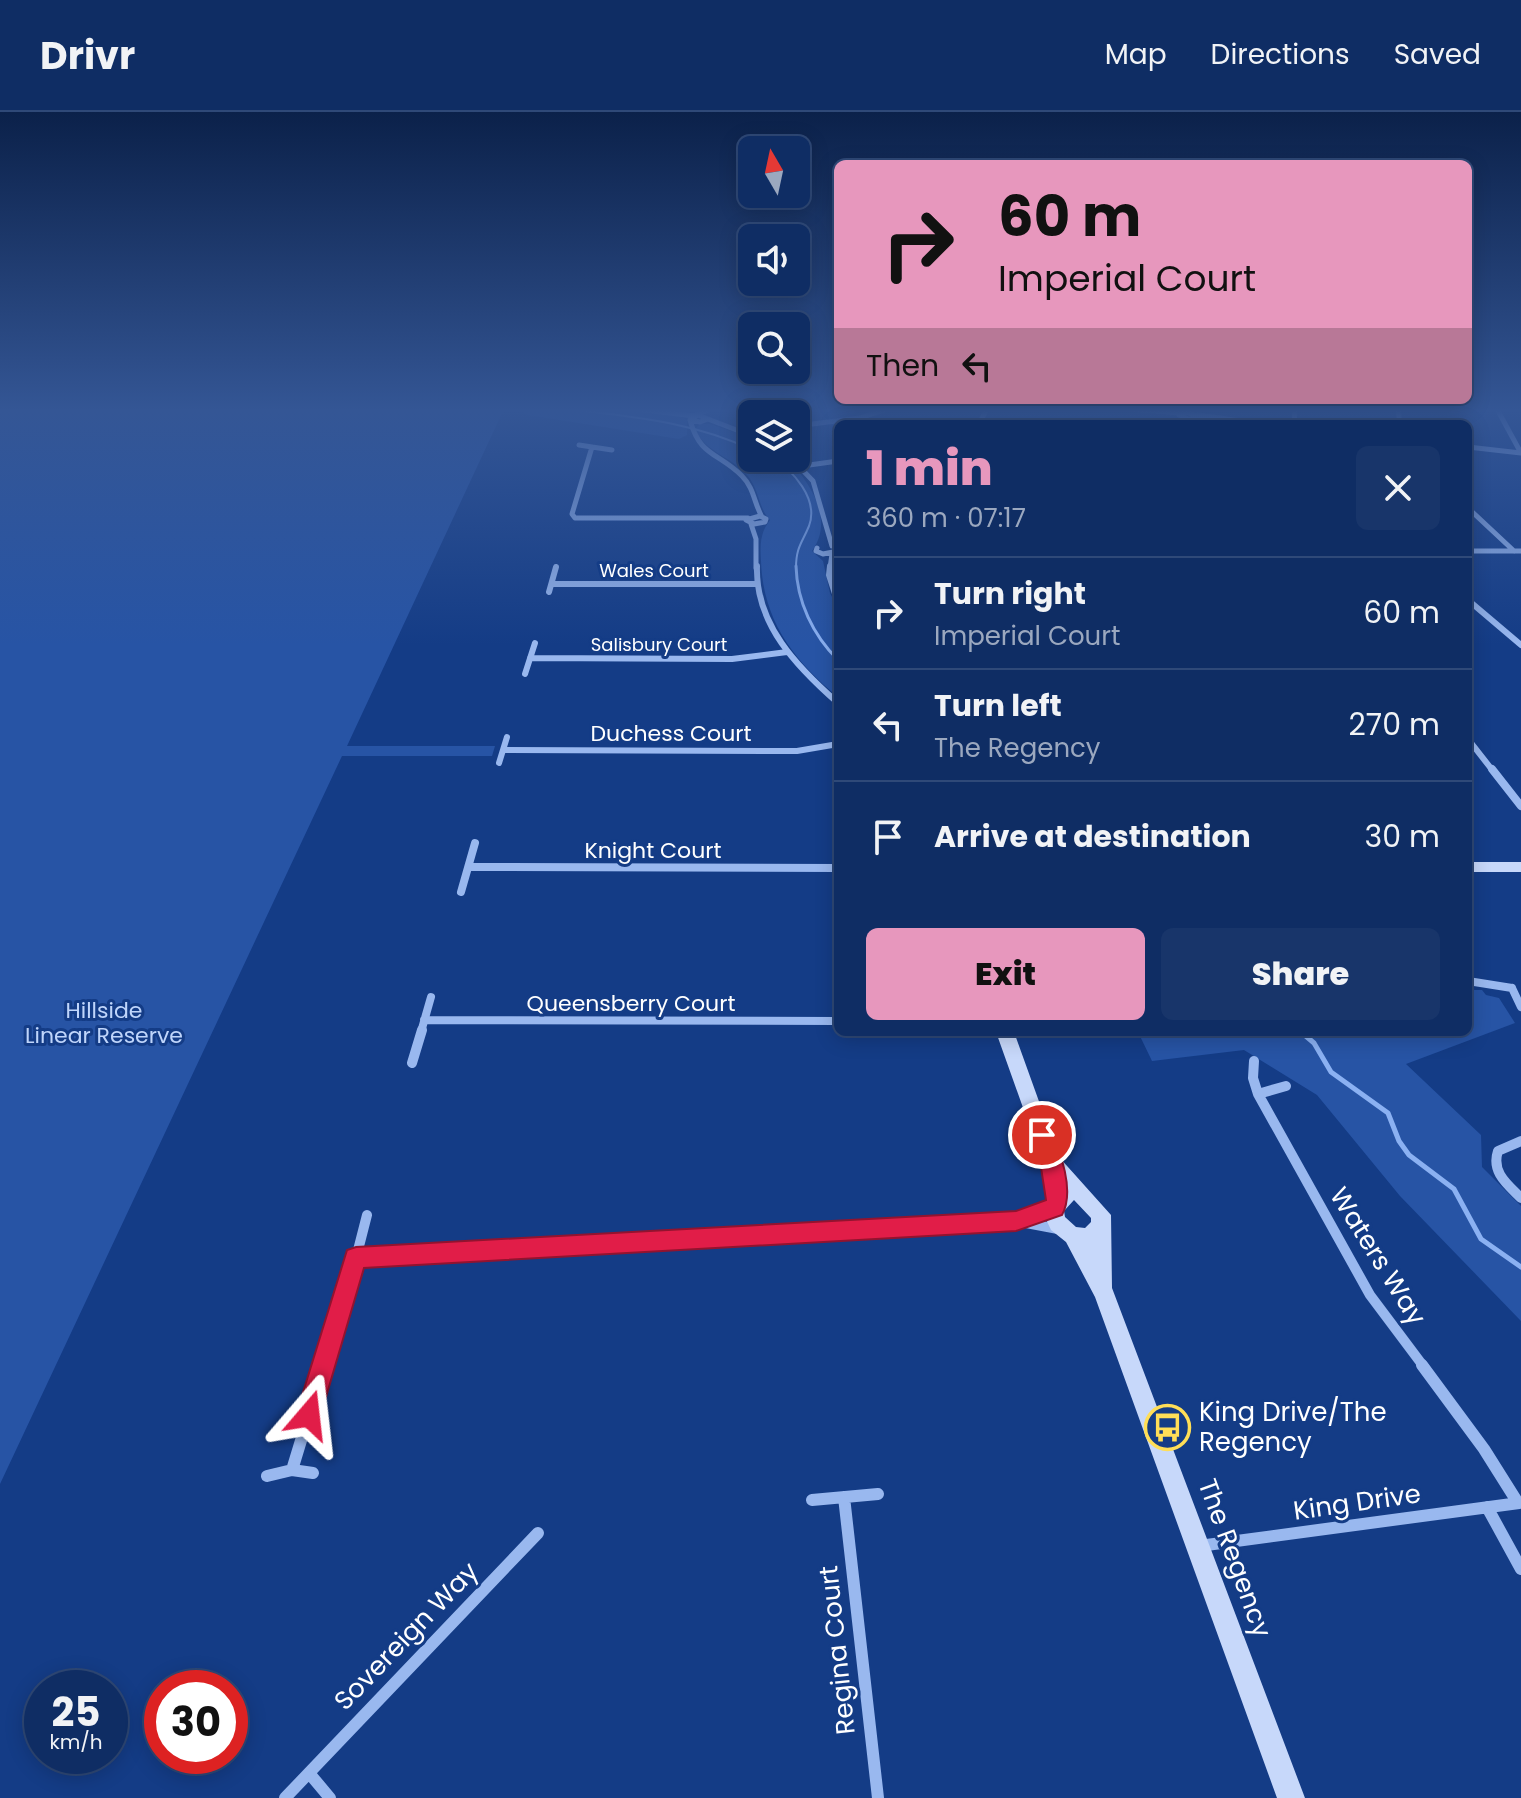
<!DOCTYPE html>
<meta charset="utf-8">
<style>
:root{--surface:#0f2d64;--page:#18356a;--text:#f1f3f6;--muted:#9ba8bf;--line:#2f4978;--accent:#e797bd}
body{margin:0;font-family:Poppins,sans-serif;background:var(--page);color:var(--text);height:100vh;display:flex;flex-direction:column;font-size:30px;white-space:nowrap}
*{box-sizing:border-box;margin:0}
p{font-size:26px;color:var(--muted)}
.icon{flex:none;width:44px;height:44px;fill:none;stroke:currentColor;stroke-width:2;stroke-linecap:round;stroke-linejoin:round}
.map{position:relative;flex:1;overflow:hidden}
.side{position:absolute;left:834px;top:308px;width:638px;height:616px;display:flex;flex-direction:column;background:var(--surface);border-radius:12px;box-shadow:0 4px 20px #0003,0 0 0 2px var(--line)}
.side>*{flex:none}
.hud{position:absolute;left:834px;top:48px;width:638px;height:244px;border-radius:12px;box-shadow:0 4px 20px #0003,0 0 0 2px var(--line);background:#e797bd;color:#111;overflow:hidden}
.needle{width:52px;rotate:351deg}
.tools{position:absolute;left:738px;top:24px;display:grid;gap:16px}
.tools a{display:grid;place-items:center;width:72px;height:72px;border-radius:12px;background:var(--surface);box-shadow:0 4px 20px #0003,0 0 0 2px var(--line);font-size:40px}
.speed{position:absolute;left:24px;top:1558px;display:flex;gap:16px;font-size:40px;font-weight:700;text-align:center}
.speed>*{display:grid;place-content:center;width:104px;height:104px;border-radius:50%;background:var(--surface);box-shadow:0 4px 20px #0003,0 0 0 2px var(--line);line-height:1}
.speed small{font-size:20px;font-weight:400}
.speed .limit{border:12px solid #d22;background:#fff;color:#111}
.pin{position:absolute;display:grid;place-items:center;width:68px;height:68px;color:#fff;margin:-34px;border:4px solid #fff;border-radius:50%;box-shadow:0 2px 8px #0007}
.me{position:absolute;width:88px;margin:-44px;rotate:17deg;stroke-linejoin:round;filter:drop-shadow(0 0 6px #0008)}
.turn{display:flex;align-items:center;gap:28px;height:168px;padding:0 32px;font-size:36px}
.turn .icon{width:104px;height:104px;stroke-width:2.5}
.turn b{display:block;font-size:56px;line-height:68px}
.then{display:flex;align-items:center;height:76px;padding:0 32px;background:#0003;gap:16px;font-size:30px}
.round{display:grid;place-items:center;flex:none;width:84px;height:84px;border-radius:12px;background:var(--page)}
.head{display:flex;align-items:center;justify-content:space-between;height:136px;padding:0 32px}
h1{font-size:48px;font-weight:800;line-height:60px;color:var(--accent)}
.cta{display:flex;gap:16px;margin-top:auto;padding:16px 32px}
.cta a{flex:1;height:92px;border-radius:12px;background:var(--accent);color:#111;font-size:32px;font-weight:800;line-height:92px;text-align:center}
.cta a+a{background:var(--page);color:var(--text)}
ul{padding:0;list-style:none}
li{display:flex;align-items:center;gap:24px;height:112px;padding:0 32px;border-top:2px solid var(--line)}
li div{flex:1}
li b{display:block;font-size:30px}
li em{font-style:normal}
header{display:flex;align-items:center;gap:48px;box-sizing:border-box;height:112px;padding:0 40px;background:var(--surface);border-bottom:2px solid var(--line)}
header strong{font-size:38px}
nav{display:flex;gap:44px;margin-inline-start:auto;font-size:28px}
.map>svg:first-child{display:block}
.green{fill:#2754a5}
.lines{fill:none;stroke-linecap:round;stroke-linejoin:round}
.stream-far2{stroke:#8bb1f2;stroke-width:2}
.stream-far1{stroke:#8bb1f2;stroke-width:3}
.stream{stroke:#8bb1f2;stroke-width:5}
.street-far4{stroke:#99b8ef;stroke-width:5}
.street-far3{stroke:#99b8ef;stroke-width:6}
.street-far2{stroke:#99b8ef;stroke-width:8}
.street-far1{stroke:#99b8ef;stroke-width:10}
.street{stroke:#99b8ef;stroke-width:12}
.secondary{fill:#c7d8fa;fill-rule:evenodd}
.route{fill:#e11d48;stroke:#92132f;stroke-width:2}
.labels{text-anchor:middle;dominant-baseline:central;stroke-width:6;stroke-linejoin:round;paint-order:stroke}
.far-street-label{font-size:18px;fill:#fff;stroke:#143c86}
.street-label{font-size:22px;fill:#fff;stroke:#143c86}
.park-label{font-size:22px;fill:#bfd5fb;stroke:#143c86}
.near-street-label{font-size:26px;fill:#fff;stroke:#143c86}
.near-poi-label{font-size:26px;fill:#fff;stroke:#143c86;text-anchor:start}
</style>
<header>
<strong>Drivr</strong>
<nav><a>Map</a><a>Directions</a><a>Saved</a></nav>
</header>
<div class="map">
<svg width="1521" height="1686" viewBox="0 0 1521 1686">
<rect width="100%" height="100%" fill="#143c86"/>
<path class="green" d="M0 297H504L347 634H495L492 644H342L0 1372Z
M515 297C553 297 657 289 687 308V323L679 327 528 303Z
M700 312H710L752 326V346H787C810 371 835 407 812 439L823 449 830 481 838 497V585C793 548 763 508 761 449 760 432 760 421 770 408 758 396 760 378 747 363 731 344 706 341 695 317Z
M1468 878H1482L1486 883 1499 886 1515 911 1406 952 1481 1023 1482 1055 1521 1094V1209L1400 1084 1317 983 1244 938 1152 949 1138 920H1468Z"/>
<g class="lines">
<path class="stream-far2" d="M569 297C632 305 695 310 752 338
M772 346C793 358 819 387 809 414 802 431 796 435 796 456"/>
<path class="stream-far1" d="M796 454C797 490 813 523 838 548"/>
<path class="stream" d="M1301 920 1314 931 1331 960 1388 1001 1399 1029 1409 1043 1454 1077 1481 1127 1521 1155"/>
<path class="street-far4" d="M638 297 694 304
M1130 297 1182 301
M1398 297 1400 312
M1497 297 1521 341
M1187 300 1198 305 1188 307 1179 303Z
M696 303 710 297
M698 303 708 307 700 310 690 308Z
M1198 303 1263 312
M708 307 752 324
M690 308C700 345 718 340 742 364 754 376 754 391 762 405
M979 312 987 297
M1294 312 1295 297
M796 314 860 306 887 297
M579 333 612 338
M592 335 572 402 575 406H748
M1468 335 1521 341
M791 346 813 369 832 434
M802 354 838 349
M1468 396 1514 439
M760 404 766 407 765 410 754 412 746 408Z
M751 412 756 427V456
M817 436 816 439 823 442 838 439
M1468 439H1521
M830 456 832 442"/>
<path class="street-far3" d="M757 454C755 512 797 555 838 591
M830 454 829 463 838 491
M552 472H757
M549 480 556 455
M1468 488 1521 533
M530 546 732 547 787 540
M525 562 535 531
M1468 627 1493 659
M503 638 797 639 838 632
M499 651 507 625"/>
<path class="street-far2" d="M1492 657 1521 694
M469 755 838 756
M461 780 475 731
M1468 869 1512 876
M1512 876 1521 895
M424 908 838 909
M421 920 431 885"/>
<path class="street-far1" d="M1254 949 1253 966 1258 982 1370 1183 1424 1255
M412 951 422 918
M1258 982 1286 974
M1521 1029 1498 1039C1491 1060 1507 1072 1521 1086
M367 1103 356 1146 1016 1109 1051 1097
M1021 1110 1058 1117
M323 1255 356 1146"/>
<path class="street" d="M1422 1253 1484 1337 1518 1391
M292 1358 324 1253
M267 1364 292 1358 313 1361
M844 1385 878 1686
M812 1388 878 1382
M1487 1395 1521 1457
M1199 1434 1519 1391
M309 1661 330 1686
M285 1686 538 1421"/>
<path class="secondary" d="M1468 750H1521V760H1468Z
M996 920H1014L1059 1045 1111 1103 1112 1176 1305 1686H1277L1095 1185 1066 1130 1051 1118 1045 1105 1044 1096 1047 1090 1042 1049ZM1074 1088 1091 1106V1110L1085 1116 1076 1115 1065 1105 1064 1099Z"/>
</g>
<linearGradient id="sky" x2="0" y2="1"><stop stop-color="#0b214a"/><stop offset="0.56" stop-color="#345695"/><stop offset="1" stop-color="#345695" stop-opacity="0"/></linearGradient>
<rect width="1521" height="533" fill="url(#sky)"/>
<path class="route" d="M1042 1014 1049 1017C1061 1040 1075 1079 1062 1103L1016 1119 364 1156 318 1312 309 1316 300 1312 296 1303 347 1138 356 1135 1016 1099 1046 1088 1040 1049 1031 1023 1034 1017Z"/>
<defs>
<symbol id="bus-ring" viewBox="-11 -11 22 22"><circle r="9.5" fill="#143c86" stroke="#ffde57" stroke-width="1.5"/><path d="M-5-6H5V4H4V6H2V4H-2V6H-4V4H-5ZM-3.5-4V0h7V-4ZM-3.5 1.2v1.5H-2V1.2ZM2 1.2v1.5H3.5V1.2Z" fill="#ffde57"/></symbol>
</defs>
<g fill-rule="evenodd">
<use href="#bus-ring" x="1142" y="1290" width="51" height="51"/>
</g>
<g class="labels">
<g class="far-street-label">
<text x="654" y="458">Wales Court</text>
<text x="659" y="532">Salisbury Court</text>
</g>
<g class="street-label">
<text x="671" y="621">Duchess Court</text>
<text x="653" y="738">Knight Court</text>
<text x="631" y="891">Queensberry Court</text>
</g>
<g class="park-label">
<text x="104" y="898">Hillside<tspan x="104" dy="25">Linear Reserve</tspan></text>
</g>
<g class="near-street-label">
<text transform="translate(1378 1144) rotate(58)">Waters Way</text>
<text transform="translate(1357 1390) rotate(-8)">King Drive</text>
<text transform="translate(1235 1446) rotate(70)">The Regency</text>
<text transform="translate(406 1524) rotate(-46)">Sovereign Way</text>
<text transform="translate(837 1538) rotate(-96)">Regina Court</text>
</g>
<g class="near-poi-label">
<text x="1199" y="1300">King Drive/The<tspan x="1199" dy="30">Regency</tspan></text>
</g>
</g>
</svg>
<div class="tools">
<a><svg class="needle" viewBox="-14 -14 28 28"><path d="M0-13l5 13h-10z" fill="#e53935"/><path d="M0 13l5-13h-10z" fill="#9ba8bf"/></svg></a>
<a><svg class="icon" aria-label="sound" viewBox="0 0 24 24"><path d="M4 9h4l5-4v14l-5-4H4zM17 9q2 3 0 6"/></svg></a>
<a><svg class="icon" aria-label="search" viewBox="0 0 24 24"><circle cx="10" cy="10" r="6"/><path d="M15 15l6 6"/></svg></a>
<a><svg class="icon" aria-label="layers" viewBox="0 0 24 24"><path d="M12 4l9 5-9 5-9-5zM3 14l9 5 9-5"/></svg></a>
</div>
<div class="speed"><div>25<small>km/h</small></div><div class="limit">30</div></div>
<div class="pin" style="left:1042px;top:1023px;background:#d93025"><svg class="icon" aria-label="arrive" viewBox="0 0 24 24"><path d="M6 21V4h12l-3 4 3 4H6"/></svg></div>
<svg class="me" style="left:309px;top:1303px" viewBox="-20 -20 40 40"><path d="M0-17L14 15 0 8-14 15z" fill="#e11d48" stroke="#fff" stroke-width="4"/></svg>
<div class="hud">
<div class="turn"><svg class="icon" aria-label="right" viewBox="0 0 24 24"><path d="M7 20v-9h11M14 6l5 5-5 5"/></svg><div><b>60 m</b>Imperial Court</div></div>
<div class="then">Then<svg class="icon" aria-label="left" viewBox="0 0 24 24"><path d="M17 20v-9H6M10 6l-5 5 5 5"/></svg></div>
</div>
<section class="side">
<div class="head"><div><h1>1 min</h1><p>360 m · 07:17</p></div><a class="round"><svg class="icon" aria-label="close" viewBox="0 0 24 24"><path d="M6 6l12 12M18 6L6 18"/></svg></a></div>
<ul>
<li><svg class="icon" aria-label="right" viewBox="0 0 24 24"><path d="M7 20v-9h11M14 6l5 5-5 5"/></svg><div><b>Turn right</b><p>Imperial Court</p></div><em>60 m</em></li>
<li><svg class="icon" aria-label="left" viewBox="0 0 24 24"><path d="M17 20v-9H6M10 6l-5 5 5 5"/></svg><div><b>Turn left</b><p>The Regency</p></div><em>270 m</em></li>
<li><svg class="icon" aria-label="arrive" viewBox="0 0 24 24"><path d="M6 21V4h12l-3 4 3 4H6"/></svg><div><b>Arrive at destination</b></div><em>30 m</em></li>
</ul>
<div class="cta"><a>Exit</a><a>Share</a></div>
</section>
</div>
